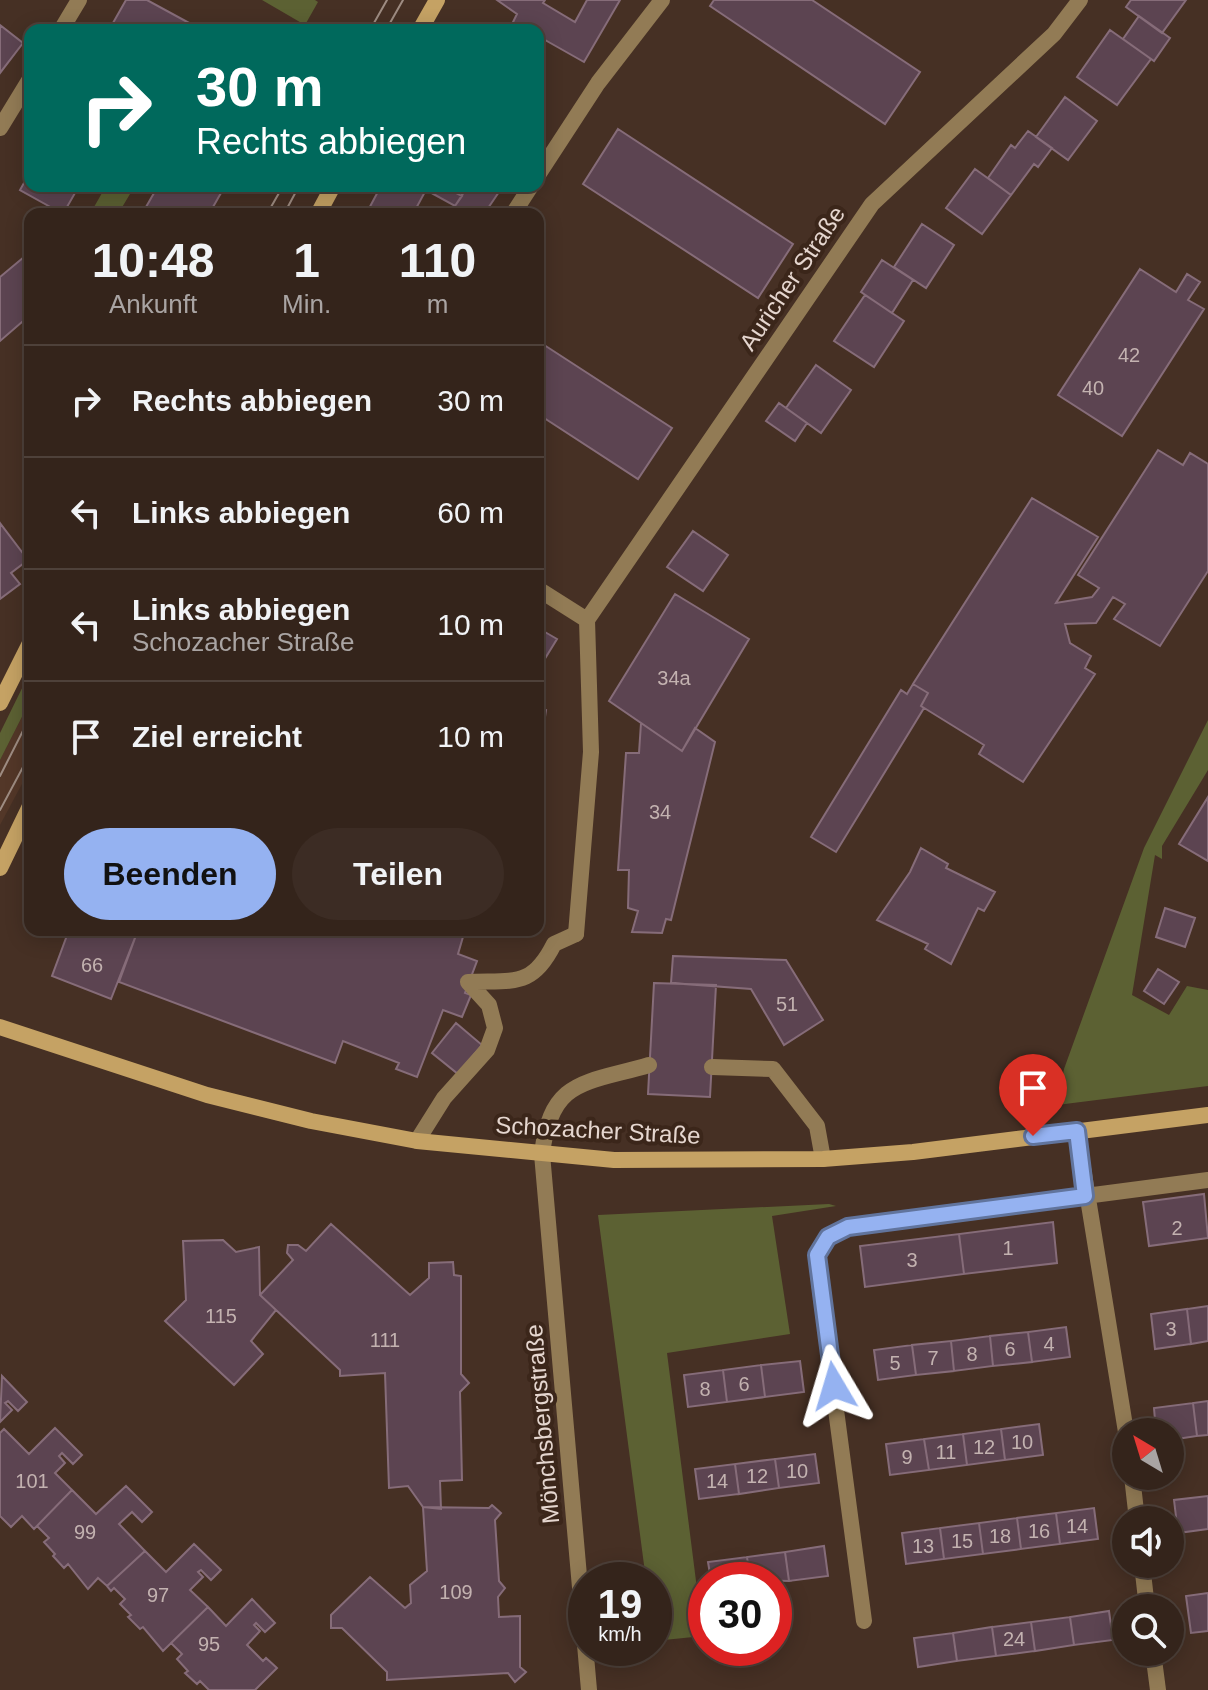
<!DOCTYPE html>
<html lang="de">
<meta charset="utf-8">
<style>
:root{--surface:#34241b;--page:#3c2c24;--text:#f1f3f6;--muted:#a9a4a3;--line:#4e413a;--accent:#95b2f1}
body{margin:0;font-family:Arial,sans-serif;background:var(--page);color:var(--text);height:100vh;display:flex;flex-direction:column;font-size:30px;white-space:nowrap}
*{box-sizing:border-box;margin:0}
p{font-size:26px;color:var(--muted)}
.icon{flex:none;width:44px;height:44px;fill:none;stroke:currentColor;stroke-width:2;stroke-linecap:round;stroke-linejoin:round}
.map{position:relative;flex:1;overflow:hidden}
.side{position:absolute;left:24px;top:208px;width:520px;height:728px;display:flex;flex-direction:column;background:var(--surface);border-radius:16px;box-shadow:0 4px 20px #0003,0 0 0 2px var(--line)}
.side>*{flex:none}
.hud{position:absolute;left:24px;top:24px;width:520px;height:168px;border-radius:16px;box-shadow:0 4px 20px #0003,0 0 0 2px var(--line);background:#00695c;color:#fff;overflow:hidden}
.needle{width:52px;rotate:322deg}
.buttons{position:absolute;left:1112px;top:1418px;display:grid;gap:16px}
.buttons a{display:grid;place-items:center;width:72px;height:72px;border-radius:50%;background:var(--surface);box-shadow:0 4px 20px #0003,0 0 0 2px var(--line);font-size:40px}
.speed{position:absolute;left:568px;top:1562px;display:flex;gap:16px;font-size:40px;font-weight:700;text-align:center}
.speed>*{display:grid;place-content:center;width:104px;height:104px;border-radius:50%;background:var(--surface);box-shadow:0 4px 20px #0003,0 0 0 2px var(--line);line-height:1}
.speed small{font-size:20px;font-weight:400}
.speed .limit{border:12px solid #d22;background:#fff;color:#111}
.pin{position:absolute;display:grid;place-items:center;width:68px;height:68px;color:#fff;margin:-82px -34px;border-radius:50% 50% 50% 0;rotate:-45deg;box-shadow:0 0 8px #0007}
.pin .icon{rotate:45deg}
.me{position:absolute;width:88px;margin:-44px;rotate:353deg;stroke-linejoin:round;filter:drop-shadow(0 0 6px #0008)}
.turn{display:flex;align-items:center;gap:28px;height:168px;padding:0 40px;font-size:36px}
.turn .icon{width:104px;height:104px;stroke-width:2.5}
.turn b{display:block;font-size:56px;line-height:68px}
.eta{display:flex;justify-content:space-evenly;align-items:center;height:136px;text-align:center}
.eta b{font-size:48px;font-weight:800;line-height:56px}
.cta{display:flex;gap:16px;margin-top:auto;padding:16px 40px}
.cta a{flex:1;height:92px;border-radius:48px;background:var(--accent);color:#111;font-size:32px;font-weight:800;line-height:92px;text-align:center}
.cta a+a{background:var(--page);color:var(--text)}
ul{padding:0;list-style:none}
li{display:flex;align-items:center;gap:24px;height:112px;padding:0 40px;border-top:2px solid var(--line)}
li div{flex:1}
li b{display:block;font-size:30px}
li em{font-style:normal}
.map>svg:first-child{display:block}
.built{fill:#533728}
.green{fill:#5c6133}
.building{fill:#5c4451;stroke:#866c79;stroke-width:2}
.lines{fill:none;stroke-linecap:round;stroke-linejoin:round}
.lane{stroke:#927b55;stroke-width:16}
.street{stroke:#927b55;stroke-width:16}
.secondary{stroke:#c5a264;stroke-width:16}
.tram{stroke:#9e8c82;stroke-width:2}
.route-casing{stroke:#61749d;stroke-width:20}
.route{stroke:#95b2f1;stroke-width:14}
.labels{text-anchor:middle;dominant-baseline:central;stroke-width:8;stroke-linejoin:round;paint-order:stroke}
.number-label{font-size:20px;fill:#c3b2b0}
.street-label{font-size:24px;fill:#e5d6cf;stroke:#3b261a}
</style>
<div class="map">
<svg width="1208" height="1690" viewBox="0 0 1208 1690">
<rect width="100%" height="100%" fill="#463024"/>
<path class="built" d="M30 701V769L0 825V760Z"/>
<path class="green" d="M262 0H315L318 2 305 25Z
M106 186H115L130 194 118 214H90Z
M30 672V701L0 760V733Z
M1208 720V770L1162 846V859L1155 855 1132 995 1169 1015 1187 986 1208 990V1086L1057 1105 1064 1069 1144 848Z
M829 1204 836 1206 772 1216 790 1334 667 1353 703 1636 664 1640 654 1632V1580H646L598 1215Z"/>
<path class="building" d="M126 0H147L202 30H109Z
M497 0H545L543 3 575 22 587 0H620L584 62 538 36V30H527L513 22 517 14Z
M714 0H812L920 72 885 124 710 6Z
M1131 0H1186L1162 33 1126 7Z
M1139 16 1170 38 1154 61 1123 39Z
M0 25 23 43 0 73Z
M1110 30 1151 59 1117 105 1077 77Z
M1065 97 1097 121 1068 160 1036 137Z
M618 129 793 244 758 298 583 184Z
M1028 131 1052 148 1038 167 1034 164 1011 195 988 178 1011 145 1015 148Z
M975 169 1011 195 982 234 946 208Z
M30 172V186H79L63 214 20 190Z
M158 186H225L209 214H142Z
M381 186H419L426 190 413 214H366Z
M428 186H443L462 196 455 206 426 190Z
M468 186H503L484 214H468L455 206Z
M922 224 954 245 926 288 894 267Z
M30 252V315L0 341V277Z
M882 260 913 280 892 313 861 292Z
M1140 269 1176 292 1187 274 1200 282 1188 300 1204 309 1122 436 1058 395Z
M865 295 904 321 874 367 834 341Z
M538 341 672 428 638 479 538 414Z
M816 365 851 390 821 433 786 408Z
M779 403 807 423 795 441 766 421Z
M1158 450 1183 465 1190 453 1208 464V571L1160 646 1114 619 1125 604 1113 597 1096 623 1065 624 1070 643 1091 656 1085 668 1095 674 1023 782 979 754 984 745 921 706 928 693 913 684 1032 498 1098 537 1056 603 1092 597 1099 588 1078 575Z
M0 523 28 560 11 573 20 584 0 599Z
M693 531 728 555 703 591 667 567Z
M675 594 749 639 682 751 609 701Z
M538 628 557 639 538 670Z
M913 684 928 693 921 706 924 708 836 852 811 837 901 690 907 694Z
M538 709 546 710 539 758H538Z
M641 723 682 751 695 728 715 742 671 920 666 919 662 933 632 932 638 911 628 908 629 870H618L626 753H639Z
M1208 797V861L1179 844Z
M921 848 948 864 946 868 995 892 984 911 978 908 951 964 925 949 928 944 877 920 910 872Z
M1165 908 1195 918 1185 947 1156 937Z
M69 930H138L111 999 52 976Z
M138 930H465L458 954 477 961 465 993 471 995 462 1017 443 1010 417 1077 396 1069 399 1063 343 1041 335 1063 119 982Z
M673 956 786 960 823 1020 784 1045 751 989 671 983Z
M1158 969 1179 982 1164 1004 1144 991Z
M654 983 716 985 710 1097 648 1094Z
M456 1023 482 1045 458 1074 432 1053Z
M1204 1194 1208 1238 1149 1246 1143 1202Z
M1053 1222 1057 1263 964 1274 959 1234Z
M331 1224 410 1295 429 1278V1263L453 1262 454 1275 461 1276V1374L469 1383 460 1392 462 1480 440 1481 441 1509 423 1507 408 1486 389 1488 385 1373 340 1376V1370L260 1295 293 1260 287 1253 288 1245H298L306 1251Z
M959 1234 964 1274 865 1287 860 1246Z
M223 1240 236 1252 259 1247 260 1295 276 1310 251 1341 263 1354 234 1385 165 1321 186 1300 183 1241Z
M1208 1306V1341L1191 1344 1187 1309Z
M1187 1309 1191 1344 1155 1349 1151 1314Z
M1066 1327 1070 1357 1032 1362 1028 1332Z
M1028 1332 1032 1362 993 1366 990 1336Z
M990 1336 993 1366 954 1371 951 1341Z
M951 1341 954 1371 916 1375 912 1345Z
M912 1345 916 1375 878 1380 874 1350Z
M800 1361 804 1392 765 1397 761 1365Z
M761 1365 765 1397 727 1402 723 1370Z
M723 1370 727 1402 688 1407 684 1375Z
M2 1376 27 1402 18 1411 8 1401 5 1403 12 1410 0 1422Z
M1208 1401V1435L1197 1436 1193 1403Z
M1193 1403 1197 1436 1170 1440V1432H1156L1154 1408Z
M1039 1424 1043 1455 1005 1460 1001 1429Z
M55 1428 82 1455 73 1464 62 1453 59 1456 65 1463 55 1473 72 1490 34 1529 22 1516 11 1527 0 1516V1433L4 1429 29 1454Z
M1001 1429 1005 1460 967 1465 963 1434Z
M963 1434 967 1465 929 1470 924 1439Z
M924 1439 929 1470 890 1475 886 1444Z
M815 1454 819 1483 779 1488 775 1459Z
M775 1459 779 1488 739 1494 735 1464Z
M735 1464 739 1494 699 1499 695 1469Z
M126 1486 152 1512 142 1522 132 1512 119 1524 145 1551 107 1586 98 1578 88 1589 68 1564 64 1568 53 1556 55 1554 44 1542 49 1538 37 1526 72 1490 96 1514Z
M1208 1496V1529L1178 1533 1174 1500Z
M492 1505 501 1513 495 1520 499 1581 505 1588 498 1597 499 1617 520 1616V1667L526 1672 515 1682 508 1673 387 1680V1672L342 1628H331V1615L370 1577 405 1608 411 1603 410 1585 427 1571 423 1507 489 1508Z
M1094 1508 1098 1539 1060 1544 1056 1513Z
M1056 1513 1060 1544 1021 1549 1017 1518Z
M1017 1518 1021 1549 983 1554 979 1523Z
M979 1523 983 1554 944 1559 940 1528Z
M940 1528 944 1559 906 1564 902 1533Z
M194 1544 221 1570 211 1580 201 1570 198 1572 203 1577 190 1590 208 1607 163 1651 143 1627 140 1629 128 1617 131 1615 120 1604 125 1599 114 1588 111 1591 107 1586 145 1551 166 1572Z
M824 1546 828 1576 789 1581 785 1552Z
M785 1552 789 1581 750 1580 747 1557Z
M747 1557 750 1580H711L708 1562Z
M1208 1593V1631L1191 1633 1186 1596Z
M252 1599 275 1623 265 1632 256 1623 254 1625 260 1631 247 1645 263 1661 266 1658 277 1668 255 1690H209L200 1681 197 1684 185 1673 188 1671 177 1659 182 1654 171 1643 208 1607 226 1626Z
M1109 1611 1113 1640 1074 1645 1070 1617Z
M1070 1617 1074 1645 1035 1651 1031 1622Z
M1031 1622 1035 1651 996 1656 992 1627Z
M992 1627 996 1656 957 1661 953 1633Z
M953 1633 957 1661 918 1667 914 1638Z"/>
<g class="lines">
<path class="lane" d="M712 1067 773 1069 817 1126 823 1159
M417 1141 444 1098 487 1050 495 1028 489 1005 468 982C514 980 532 988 554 944L576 934
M542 1154C551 1078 585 1084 649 1065"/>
<path class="street" d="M61 30 79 0
M0 128 30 79
M538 175 598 83 662 0
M513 214 531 186
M538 589 587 620 872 204 1054 34 1080 0
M576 934 591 752 587 620
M1077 1131 1126 1432
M542 1154 589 1690
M1132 1476 1137 1520
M1142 1564 1147 1608
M864 1621 818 1274C816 1248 825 1238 848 1227L1208 1180
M1153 1652 1158 1690"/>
<path class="secondary" d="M420 30 437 0
M318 214 333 186
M0 703 30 643
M0 868 30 806
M0 1027 207 1095 311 1121 417 1141 614 1160 823 1159 913 1152 1208 1115"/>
<path class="tram" d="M370 30 387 0
M386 30 403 0
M267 214 283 186
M284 214 299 186
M0 776 30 717
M0 810 30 754"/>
</g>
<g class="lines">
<defs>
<path id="route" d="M834 1386 817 1255 828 1237 848 1227 1085 1196 1077 1131 1033 1136"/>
</defs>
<use href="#route" class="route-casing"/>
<use href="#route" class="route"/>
</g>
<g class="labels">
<g class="number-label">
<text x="1129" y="355">42</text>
<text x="1093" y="388">40</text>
<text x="674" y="678">34a</text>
<text x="660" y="812">34</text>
<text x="92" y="965">66</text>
<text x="787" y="1004">51</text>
<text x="1177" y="1228">2</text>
<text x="1008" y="1248">1</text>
<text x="912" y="1260">3</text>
<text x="221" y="1316">115</text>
<text x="1171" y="1329">3</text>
<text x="385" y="1340">111</text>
<text x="1049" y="1344">4</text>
<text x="1010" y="1349">6</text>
<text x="972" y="1354">8</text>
<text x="933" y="1358">7</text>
<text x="895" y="1363">5</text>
<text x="744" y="1384">6</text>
<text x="705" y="1389">8</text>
<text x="1022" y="1442">10</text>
<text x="984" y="1447">12</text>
<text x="946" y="1452">11</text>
<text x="907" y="1457">9</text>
<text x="797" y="1471">10</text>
<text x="757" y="1476">12</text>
<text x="32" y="1481">101</text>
<text x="717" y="1481">14</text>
<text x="1077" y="1526">14</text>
<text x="1039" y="1531">16</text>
<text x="85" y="1532">99</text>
<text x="1000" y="1536">18</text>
<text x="962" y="1541">15</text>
<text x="923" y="1546">13</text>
<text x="456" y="1592">109</text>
<text x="158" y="1595">97</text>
<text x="1014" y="1639">24</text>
<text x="209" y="1644">95</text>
</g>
<g class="street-label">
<text transform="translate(792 278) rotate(-56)">Auricher Straße</text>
<text transform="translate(598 1130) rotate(3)">Schozacher Straße</text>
<text transform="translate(542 1424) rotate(-95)">Mönchsbergstraße</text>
</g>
</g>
</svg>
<div class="buttons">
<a><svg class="needle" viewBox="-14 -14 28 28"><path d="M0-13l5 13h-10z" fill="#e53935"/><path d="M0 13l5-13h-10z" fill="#a9a4a3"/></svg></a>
<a><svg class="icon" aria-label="sound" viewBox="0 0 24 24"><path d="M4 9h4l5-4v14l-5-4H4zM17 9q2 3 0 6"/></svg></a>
<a><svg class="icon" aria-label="search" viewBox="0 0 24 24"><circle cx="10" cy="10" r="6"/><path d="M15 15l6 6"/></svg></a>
</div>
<div class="speed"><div>19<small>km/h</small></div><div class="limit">30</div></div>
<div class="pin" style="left:1033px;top:1136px;background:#d93025"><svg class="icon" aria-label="arrive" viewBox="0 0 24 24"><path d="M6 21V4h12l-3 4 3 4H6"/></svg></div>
<svg class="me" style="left:834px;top:1386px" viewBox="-20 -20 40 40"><path d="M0-17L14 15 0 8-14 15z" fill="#95b2f1" stroke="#fff" stroke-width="4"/></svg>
<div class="hud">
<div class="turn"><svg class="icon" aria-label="right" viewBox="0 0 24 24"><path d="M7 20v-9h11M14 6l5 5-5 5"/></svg><div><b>30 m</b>Rechts abbiegen</div></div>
</div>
<section class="side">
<div class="eta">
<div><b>10:48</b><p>Ankunft</p></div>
<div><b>1</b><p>Min.</p></div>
<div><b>110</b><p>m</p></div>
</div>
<ul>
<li><svg class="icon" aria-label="right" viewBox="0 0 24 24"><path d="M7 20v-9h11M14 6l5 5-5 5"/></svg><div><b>Rechts abbiegen</b></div><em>30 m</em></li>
<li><svg class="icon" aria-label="left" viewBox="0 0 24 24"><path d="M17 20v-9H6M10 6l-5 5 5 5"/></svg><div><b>Links abbiegen</b></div><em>60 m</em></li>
<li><svg class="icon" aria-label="left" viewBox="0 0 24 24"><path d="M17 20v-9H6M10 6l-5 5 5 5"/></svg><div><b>Links abbiegen</b><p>Schozacher Straße</p></div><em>10 m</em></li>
<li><svg class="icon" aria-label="arrive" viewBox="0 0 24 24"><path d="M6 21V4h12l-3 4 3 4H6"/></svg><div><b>Ziel erreicht</b></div><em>10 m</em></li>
</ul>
<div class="cta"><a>Beenden</a><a>Teilen</a></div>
</section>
</div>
